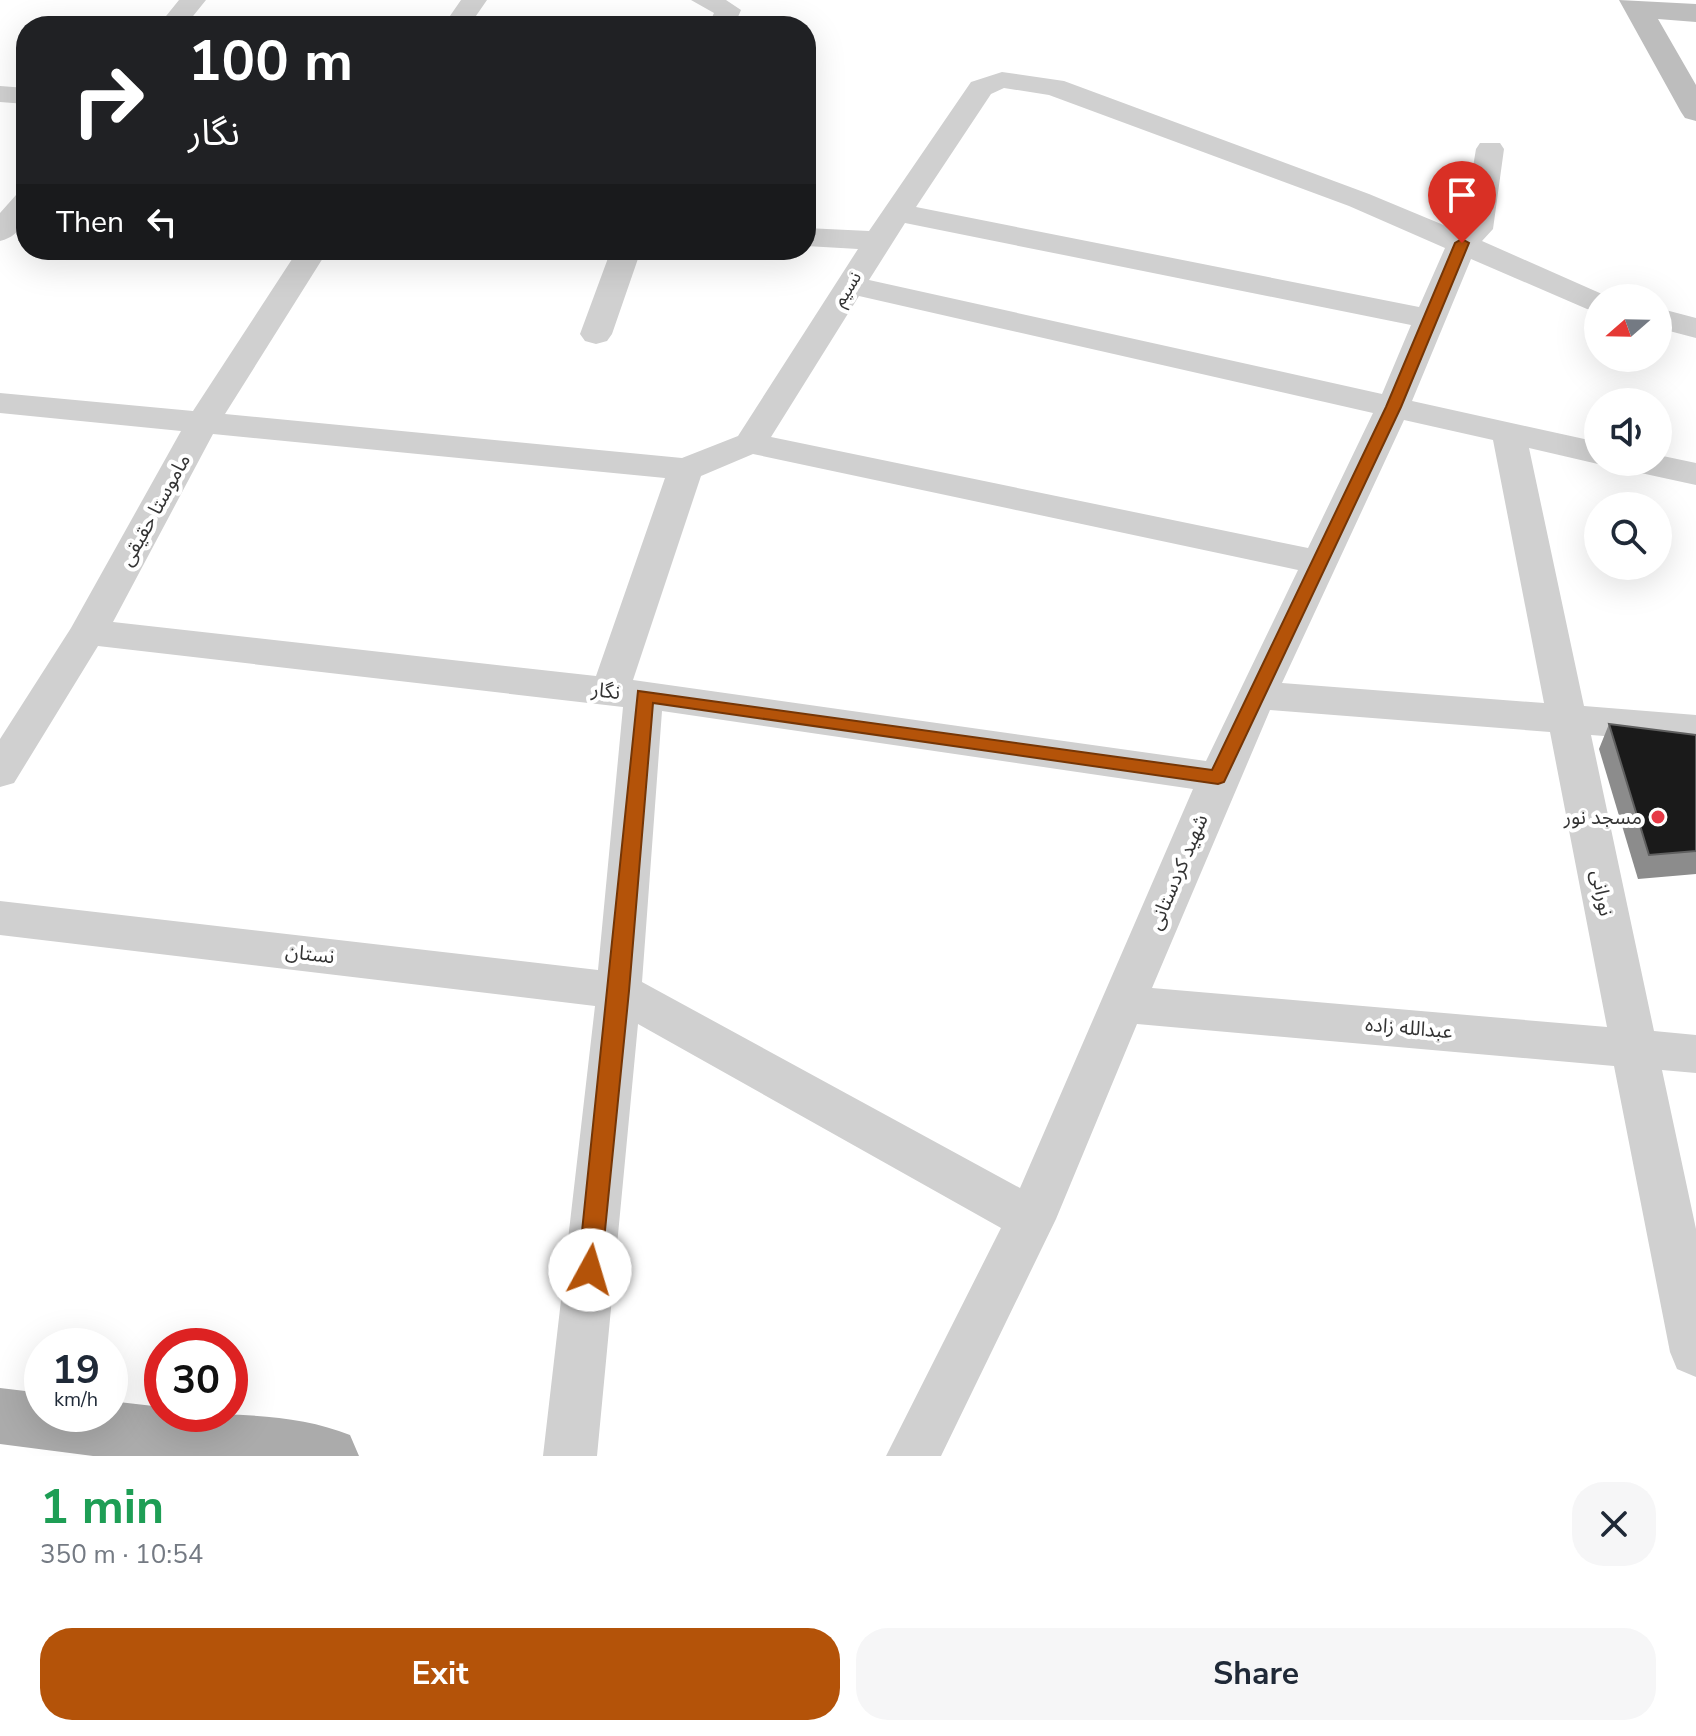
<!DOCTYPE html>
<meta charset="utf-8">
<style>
:root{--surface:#fff;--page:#f6f6f7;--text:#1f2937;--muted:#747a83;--accent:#b45309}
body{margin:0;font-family:"Nunito Sans","Noto Sans Arabic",sans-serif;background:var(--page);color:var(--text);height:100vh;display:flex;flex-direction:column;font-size:30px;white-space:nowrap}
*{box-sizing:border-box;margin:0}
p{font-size:26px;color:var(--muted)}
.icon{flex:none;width:44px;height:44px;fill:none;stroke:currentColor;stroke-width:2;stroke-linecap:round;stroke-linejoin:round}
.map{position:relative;height:1456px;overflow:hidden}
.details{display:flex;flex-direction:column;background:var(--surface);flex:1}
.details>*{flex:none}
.banner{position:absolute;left:16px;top:16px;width:800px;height:244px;border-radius:32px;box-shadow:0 8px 32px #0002;background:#202124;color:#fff;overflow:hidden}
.needle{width:52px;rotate:250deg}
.tools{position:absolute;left:1584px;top:284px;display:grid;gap:16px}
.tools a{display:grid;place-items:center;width:88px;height:88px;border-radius:50%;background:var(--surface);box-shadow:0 8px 32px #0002;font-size:40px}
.speed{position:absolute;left:24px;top:1328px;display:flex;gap:16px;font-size:40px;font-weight:700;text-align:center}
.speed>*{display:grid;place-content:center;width:104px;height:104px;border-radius:50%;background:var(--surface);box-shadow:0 8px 32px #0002;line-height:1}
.speed small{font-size:20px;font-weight:400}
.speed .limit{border:12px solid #d22;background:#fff;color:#111}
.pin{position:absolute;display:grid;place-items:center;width:68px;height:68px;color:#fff;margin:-82px -34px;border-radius:50% 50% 50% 0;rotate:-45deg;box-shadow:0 0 8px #0007}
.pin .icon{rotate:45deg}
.me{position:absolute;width:88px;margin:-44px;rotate:6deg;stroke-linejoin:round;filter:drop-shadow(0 0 6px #0008)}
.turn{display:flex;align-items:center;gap:28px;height:168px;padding:0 40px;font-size:36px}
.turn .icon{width:104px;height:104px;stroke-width:2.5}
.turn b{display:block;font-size:56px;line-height:68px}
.then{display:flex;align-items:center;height:76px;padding:0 40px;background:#0003;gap:16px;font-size:30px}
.round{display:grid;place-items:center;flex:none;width:84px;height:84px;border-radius:32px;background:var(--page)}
.summary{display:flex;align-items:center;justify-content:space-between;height:136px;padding:0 40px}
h1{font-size:48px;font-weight:700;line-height:60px;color:#1e9e55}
.action{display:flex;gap:16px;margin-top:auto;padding:16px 40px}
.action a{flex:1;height:92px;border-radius:32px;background:var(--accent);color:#fff;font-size:32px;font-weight:700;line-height:92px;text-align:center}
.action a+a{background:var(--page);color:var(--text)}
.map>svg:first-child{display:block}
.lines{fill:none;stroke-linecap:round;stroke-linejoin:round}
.street{fill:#d0d0d0;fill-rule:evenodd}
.secondary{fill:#bdbdbd;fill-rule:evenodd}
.primary{fill:#ababab;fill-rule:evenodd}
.wall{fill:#8c8c8c}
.building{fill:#1a1a1a;stroke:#5f5f5f;stroke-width:2}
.route{fill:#b45309;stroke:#753606;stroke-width:2}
.poi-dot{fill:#e63946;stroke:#fff;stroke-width:3}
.labels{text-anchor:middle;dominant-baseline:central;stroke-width:8;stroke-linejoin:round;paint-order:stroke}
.far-street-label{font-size:18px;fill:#333;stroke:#fff}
.street-label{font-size:20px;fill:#333;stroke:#fff}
.poi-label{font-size:20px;fill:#333;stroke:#fff;text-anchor:end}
</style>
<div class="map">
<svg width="1696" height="1456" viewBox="0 0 1696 1456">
<rect width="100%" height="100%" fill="#fff"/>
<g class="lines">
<path class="street" d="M179 0H206L185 26H158Z
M461 0H487L469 26H443Z
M691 0H726L741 10 734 26H708L714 13Z
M1002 72 1064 81 1369 194 1458 231 1463 226 1476 149 1480 143H1500L1504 149 1493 229 1482 241 1611 298H1598V311L1587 309 1471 259 1412 401 1598 442V462H1605L1598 464 1529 448 1584 706 1696 715V743L1591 735 1654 1031 1696 1035V1073L1662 1070 1696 1229V1377L1677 1369 1670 1352 1614 1066 1137 1024 1056 1219 941 1456H886L1001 1228 638 1024 597 1456H543L595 1006 0 935V901L598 970 623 707 98 646 14 783 0 787V739L71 628 181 431 0 413V393L193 411 298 250H328L225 414 682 458 738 436 858 249 806 246V228L869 231 971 82ZM1004 88 1049 95 1349 206 1445 248 1419 307 916 207 991 94ZM905 223 1411 325 1382 394 869 280ZM859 296 1373 413 1308 548 771 437ZM1404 420 1493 440 1544 703 1282 683ZM213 434 665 478 596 676 113 622ZM753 454 1298 570 1206 761 633 680 701 476ZM1270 710 1550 732 1607 1027 1152 988ZM662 711 1193 789 1020 1188 642 982Z
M0 86 26 88V104L0 102Z
M26 192C26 214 25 235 0 241V213L16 195Z
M611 250H641L612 334 607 341 596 344 585 341 580 334Z
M1658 308 1696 318V338L1658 328Z
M1658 455 1696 463V485L1627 470 1622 462H1658Z"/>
<path class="secondary" d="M1619 0 1696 4V22L1658 19 1696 85V121L1685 118 1681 112Z"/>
<path class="primary" d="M0 1388 42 1393V1414H110V1401L162 1407V1414C222 1414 294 1412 350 1435L359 1456H93L0 1444Z"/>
</g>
<path class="wall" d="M1609 724 1696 735V874L1638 879 1599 749Z"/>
<path class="building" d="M1609 724 1696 735V851L1649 855Z"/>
<path class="route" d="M1462 239 1469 243 1401 407 1224 782 1218 784 653 703 629 991 601 1270 598 1278 590 1281 581 1278 578 1270 638 691 1212 770 1386 407 1455 243Z"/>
<circle class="poi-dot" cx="1658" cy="817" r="8"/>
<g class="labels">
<g class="far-street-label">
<text transform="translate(847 289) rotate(-58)">نسیم</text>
</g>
<g class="street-label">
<text transform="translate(155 510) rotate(-61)">ماموستا حقیقی</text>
<text transform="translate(606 691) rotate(7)">نگار</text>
<text transform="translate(1178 872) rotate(-67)">شهید کردستانی</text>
<text transform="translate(1602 893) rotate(79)">نورانی</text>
<text transform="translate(310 954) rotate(7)">نستان</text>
<text transform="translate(1409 1028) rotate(5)">عبدالله زاده</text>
</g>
<g class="poi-label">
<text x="1642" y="817">مسجد نور</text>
</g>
</g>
</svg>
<div class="tools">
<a><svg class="needle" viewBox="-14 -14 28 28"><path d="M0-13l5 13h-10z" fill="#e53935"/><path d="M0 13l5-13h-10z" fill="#747a83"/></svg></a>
<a><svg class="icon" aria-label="sound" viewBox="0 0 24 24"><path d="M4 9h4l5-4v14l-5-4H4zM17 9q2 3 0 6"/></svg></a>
<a><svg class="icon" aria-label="search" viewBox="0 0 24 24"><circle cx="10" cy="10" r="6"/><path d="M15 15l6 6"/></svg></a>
</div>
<div class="speed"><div>19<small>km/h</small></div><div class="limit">30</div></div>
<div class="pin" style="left:1462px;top:243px;background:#d93025"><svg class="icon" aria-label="arrive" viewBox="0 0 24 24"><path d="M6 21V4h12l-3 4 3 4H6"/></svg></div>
<svg class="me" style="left:590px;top:1270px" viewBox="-20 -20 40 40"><circle r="19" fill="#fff"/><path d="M0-13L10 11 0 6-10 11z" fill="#b45309"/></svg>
<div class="banner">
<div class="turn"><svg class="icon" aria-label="right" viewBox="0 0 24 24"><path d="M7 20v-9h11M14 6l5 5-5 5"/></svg><div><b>100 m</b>نگار</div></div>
<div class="then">Then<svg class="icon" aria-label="left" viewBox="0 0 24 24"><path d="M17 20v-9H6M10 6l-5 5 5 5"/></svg></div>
</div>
</div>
<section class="details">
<div class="summary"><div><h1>1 min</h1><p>350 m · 10:54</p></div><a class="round"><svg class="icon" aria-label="close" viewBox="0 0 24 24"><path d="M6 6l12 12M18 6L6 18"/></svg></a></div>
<div class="action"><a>Exit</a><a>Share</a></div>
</section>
